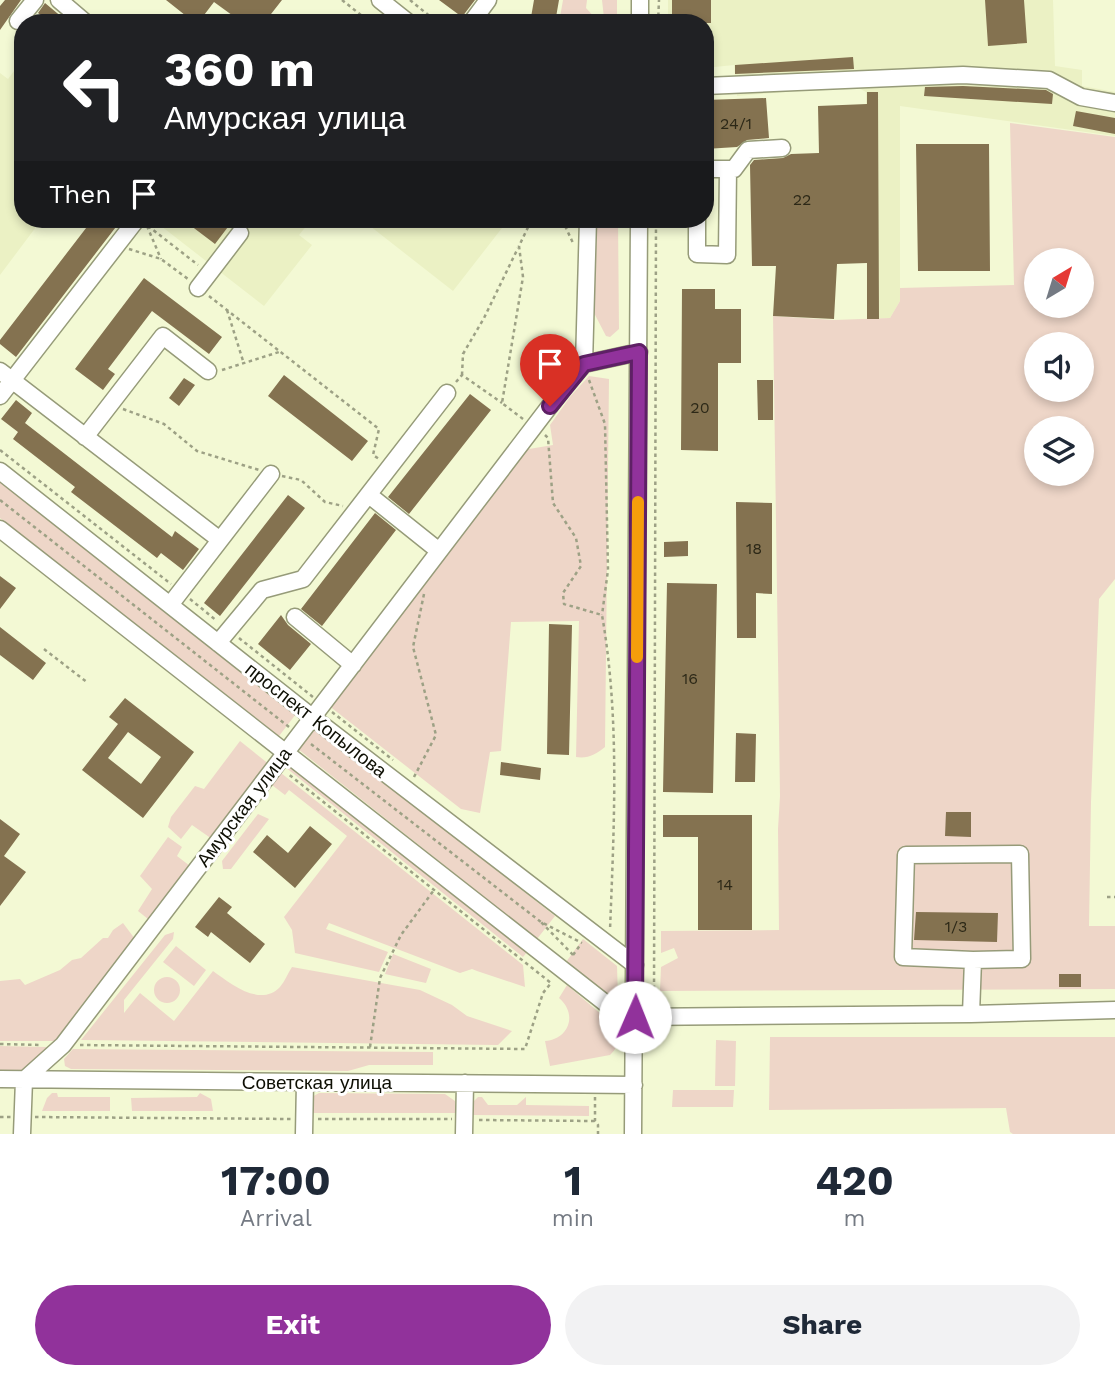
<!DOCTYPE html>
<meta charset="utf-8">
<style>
:root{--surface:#fff;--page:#f2f2f3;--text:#1f2937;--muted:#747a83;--accent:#91329b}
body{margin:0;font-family:"Work Sans",sans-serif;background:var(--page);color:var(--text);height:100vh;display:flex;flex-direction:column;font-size:26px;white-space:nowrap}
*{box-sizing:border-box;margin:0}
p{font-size:23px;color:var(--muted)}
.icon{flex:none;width:38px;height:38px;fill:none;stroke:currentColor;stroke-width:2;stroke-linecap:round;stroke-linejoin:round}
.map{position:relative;height:1134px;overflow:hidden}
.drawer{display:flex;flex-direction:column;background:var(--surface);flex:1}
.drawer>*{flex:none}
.top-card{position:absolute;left:14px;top:14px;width:700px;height:214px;border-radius:28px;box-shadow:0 4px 10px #0003;background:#202124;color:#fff;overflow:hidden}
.needle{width:46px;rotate:38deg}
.fabs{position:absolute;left:1024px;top:248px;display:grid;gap:14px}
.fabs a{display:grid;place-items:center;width:70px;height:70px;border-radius:50%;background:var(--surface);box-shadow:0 4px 10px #0003;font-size:35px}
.pin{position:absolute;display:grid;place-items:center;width:60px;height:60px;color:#fff;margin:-72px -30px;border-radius:50% 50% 50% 0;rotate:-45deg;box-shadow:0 0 7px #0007}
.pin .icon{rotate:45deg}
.me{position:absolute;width:77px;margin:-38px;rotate:1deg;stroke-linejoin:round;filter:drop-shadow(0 0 5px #0008)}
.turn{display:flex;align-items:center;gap:24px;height:147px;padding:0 35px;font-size:32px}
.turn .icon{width:91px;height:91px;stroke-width:2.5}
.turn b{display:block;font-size:49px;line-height:60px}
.then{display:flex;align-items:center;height:66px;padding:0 35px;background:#0003;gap:14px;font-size:26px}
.eta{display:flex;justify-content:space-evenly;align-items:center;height:119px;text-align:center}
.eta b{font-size:42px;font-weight:700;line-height:49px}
.cta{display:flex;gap:14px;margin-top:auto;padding:14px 35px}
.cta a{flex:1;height:80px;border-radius:42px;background:var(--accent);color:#fff;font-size:28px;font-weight:700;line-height:80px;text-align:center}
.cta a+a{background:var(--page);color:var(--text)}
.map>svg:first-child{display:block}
.built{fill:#ebf1c4}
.green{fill:#eed6c8;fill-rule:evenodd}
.building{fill:#847250;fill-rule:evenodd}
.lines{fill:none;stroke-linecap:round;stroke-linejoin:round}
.minor-casing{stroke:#969b79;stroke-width:19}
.path{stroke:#9da185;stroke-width:2.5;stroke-dasharray:3.5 3.5;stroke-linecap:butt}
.minor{stroke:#fff;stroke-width:16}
.route-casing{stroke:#5e2065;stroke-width:18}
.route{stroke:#91329b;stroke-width:12}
.slow{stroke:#f59e0b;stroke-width:12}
.labels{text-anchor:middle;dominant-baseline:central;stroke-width:6;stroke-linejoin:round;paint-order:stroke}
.number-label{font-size:16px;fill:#2c2817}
.street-label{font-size:19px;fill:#0e0f04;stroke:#fff}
</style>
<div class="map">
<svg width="1115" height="1134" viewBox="0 0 1115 1134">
<rect width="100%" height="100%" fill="#f3f9d4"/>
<path class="built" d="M668 0H1053L1055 66 1082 70V86L1115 92V136L900 106V301L890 318 867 319 866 92 855 86 737 96 734 65 705 68V23H668Z
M23 59V219H42L0 275V73L8 79Z
M152 219H312L299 235 312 245 264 306Z
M361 219H509L453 291Z"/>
<path class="green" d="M563 0H587L586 8 598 21 604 18 602 0H617V23H559Z
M1010 123 1115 137V579L1099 599 1091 802 1089 926H1115V989L660 991 661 967 678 958 674 948 661 953V931L779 930 778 829 780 796 773 316 834 320 890 318 900 301V288L1014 285ZM1036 261H1082V306H1036ZM1036 345H1082V390H1036ZM1036 429H1082V474H1036Z
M594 219H618L619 329 610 337 606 336 593 311Z
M589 376 609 379 605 747C596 754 588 759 576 757L579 621 511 622 501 751 490 752 480 813 461 809 328 705 523 450 553 445 550 425 570 397Z
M0 482 296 714 279 736 0 518Z
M315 727 555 916 537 939 298 749Z
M240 741 270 765 212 839 192 825 181 839 168 827 171 817 195 786 204 789Z
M285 767H293L527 952 523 957Z
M281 773 523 965 525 987 477 971 472 969 460 973 329 923 326 929 388 952 379 972 295 953 292 930 284 917 347 836 289 790 285 795 272 785Z
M258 814 269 819 231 869H223L222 861Z
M168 837 182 847 177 856 190 866 148 919 138 911 152 889 140 876Z
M123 923 135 939 55 1041H0V981L20 979 25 985 60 970 72 960 81 958 103 938H108L113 930Z
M174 932 173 939 124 1000V1013L140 993 174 1021 213 971C230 983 260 1008 280 987 285 981 288 973 292 967L420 990 452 1005 467 1016 512 1031 498 1045 81 1040 165 935Z
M583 939 617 966 618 998H610L566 962Z
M176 946 206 970 194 986 163 962Z
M393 954 431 969 426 983 385 974Z
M154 990a13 13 0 1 1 26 0a13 13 0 1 1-26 0Z
M567 985 615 1026C621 1036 619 1047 610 1055L550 1066 545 1041C569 1039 578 1014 559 998Z
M770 1037H1115V1134H1013L1010 1132 1006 1108 769 1110Z
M716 1040 736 1041 735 1086H715Z
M0 1046 46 1047 47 1051 24 1071H0Z
M73 1049 433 1052V1065H369L348 1071 71 1069 65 1066 64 1059Z
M673 1090H734L733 1107H672Z
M52 1093H57L58 1097H110V1111H42L47 1098Z
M200 1093 211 1099 213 1111H132L131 1098 197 1097Z
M319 1093 445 1094 455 1101V1113H309L312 1097Z
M478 1097H482L488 1105H517L526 1097V1105L589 1106V1116L472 1115 471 1104Z"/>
<path class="building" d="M5 0H21L0 30V6Z
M166 0H282L264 23H232L236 18 214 2 198 23H195Z
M439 0H475L462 17Z
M534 0H559L555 23H530Z
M672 0H711V23H672Z
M985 0H1024L1027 43 988 46Z
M45 3 69 23H51L38 13Z
M853 57 854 69 735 74V65Z
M963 86 1046 90 1053 94 1052 104 924 96 925 87Z
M867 92H878L879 319H867V263L837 264 834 319 773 316 776 266H752L750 165 754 160 783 158 791 154 819 153 818 106 867 104Z
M766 98 769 138 747 140 737 147 705 149V100Z
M1076 111 1115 118V134L1073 126Z
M916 144H989L990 271H918Z
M93 219H122L16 357 0 344V340Z
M182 219H234L215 244Z
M144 278 222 337 209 354 152 311 108 369 115 374 103 390 75 369Z
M682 289H715V309H741V363H718V451L681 450Z
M284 375 368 441 352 461 268 396Z
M184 378 195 385 179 406 169 398Z
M757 380H773V420H758Z
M470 394 491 410 409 514 388 497Z
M16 400 32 413 25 423 172 537 175 531 199 549 183 570 161 553 157 558 71 492 75 487 13 439 18 432 1 419Z
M288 495 305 508 220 616 204 603Z
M736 502 772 503V594L756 593V638H737Z
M375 513 396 530 322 626 301 609Z
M688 541V556L664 557V542Z
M0 576 16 588 0 609Z
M667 583 717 584 713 793 663 792Z
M281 615 288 625 311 644 290 670 258 644Z
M549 624 572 625 569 755 547 754Z
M0 627 46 663 33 680 0 655Z
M125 698 194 752 143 818 82 770 118 724 109 717ZM128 732 161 757 141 784 108 758Z
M736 733 756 734 755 782H735Z
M501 762 541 768 540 780 500 775Z
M946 812H971V837L945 836Z
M663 815H752V930H698V837H663Z
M0 819 20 834 4 856 26 872 0 906Z
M310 826 332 844 295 888 253 852 267 835 288 853Z
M219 897 232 907 227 913 265 944 250 963 211 932 208 937 195 927Z
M916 912 998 913 997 942 914 940Z
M1059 974H1081V987H1059Z"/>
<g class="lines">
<defs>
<path id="minor" d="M59 0 86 23
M380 0 409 23
M18 21 35 0
M471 23 488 0
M640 23V0
M705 86 963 75 1049 80 1081 97 1115 103
M705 169H734L748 150 782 148
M697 219V254L727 255 728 169
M198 288 240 233
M584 364 588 219
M0 371 220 540
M0 396 137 219
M85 437 163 336 208 371
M0 471 312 717 635 965
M369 495 439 551
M0 529 609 1006 635 1017 971 1014 1115 1010
M170 605 271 474
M295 617 353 665
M218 643 262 590 303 579 447 393
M971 1014 973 960 1022 959 1020 854 906 855 903 957 973 960
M0 1079 634 1085
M22 1134 24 1080 63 1045 565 386 584 364 639 352
M304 1134 305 1082
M464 1134 465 1083
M633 1134 639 219"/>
</defs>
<use href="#minor" class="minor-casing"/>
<path class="path" d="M342 0 371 23
M410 0 438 23
M658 23 659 0
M565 219 566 228 573 243
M147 226 161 259
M148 226 198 265
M129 249 161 259 188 279
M209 296 379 429 373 455 379 459
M227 310 244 364
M222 370 279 352
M462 375 463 354 484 318 518 248
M589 380 605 424 608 570 602 615
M456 382 462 375 502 403
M123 409 164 424 197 451 259 470
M523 419 502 403 523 277 519 246 532 219
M545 435 548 438 553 503 576 538 581 566 563 593 564 604 602 615C620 718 614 826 610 930
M0 450 171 584
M282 476 301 480 325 502 343 506
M0 500 289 727
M190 599 217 621
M239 638 313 697
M44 649 88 683
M332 712 393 760
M311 744 541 922
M414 777 436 735 413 647 424 594
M1107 897H1115
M573 955 541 922 582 943
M573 955 581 944
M654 996 656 219
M0 1044 42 1045
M80 1045 525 1049 543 993 551 983 287 773
M370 1047 380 978 401 935 434 890
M595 1097V1121L598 1125V1134
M0 1117H11
M35 1117 291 1119
M318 1119H452
M479 1120 595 1121"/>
<use href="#minor" class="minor"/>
</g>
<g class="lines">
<defs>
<path id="route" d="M550 406 584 364 639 352 635 1017"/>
</defs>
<use href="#route" class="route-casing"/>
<use href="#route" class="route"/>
<path class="slow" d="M637 657 638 502"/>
</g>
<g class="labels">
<g class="number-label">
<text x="736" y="123">24/1</text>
<text x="802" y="199">22</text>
<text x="700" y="407">20</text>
<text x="754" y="548">18</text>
<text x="690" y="678">16</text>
<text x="725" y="884">14</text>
<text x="956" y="926">1/3</text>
</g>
<g class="street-label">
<text transform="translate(316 720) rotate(38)">проспект Копылова</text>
<text transform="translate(244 807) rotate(-53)">Амурская улица</text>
<text x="317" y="1082">Советская улица</text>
</g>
</g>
</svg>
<div class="fabs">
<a><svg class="needle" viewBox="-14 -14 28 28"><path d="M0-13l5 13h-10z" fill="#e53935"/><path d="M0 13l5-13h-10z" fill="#747a83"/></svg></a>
<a><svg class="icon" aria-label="sound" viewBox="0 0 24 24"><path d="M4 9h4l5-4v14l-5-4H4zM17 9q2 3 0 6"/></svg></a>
<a><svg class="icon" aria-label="layers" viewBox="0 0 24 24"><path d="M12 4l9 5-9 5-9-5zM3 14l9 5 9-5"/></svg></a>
</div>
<div class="pin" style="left:550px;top:406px;background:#d93025"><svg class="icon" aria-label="arrive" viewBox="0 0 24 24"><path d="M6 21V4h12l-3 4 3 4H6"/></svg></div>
<svg class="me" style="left:635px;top:1017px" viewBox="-20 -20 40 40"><circle r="19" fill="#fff"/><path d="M0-13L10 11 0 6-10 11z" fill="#91329b"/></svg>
<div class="top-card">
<div class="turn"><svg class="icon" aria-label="left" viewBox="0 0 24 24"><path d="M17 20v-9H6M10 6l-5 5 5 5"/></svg><div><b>360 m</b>Амурская улица</div></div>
<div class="then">Then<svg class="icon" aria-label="arrive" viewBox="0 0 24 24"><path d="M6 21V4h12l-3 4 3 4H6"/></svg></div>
</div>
</div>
<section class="drawer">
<div class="eta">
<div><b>17:00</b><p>Arrival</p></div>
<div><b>1</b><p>min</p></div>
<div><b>420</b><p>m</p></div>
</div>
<div class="cta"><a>Exit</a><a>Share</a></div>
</section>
